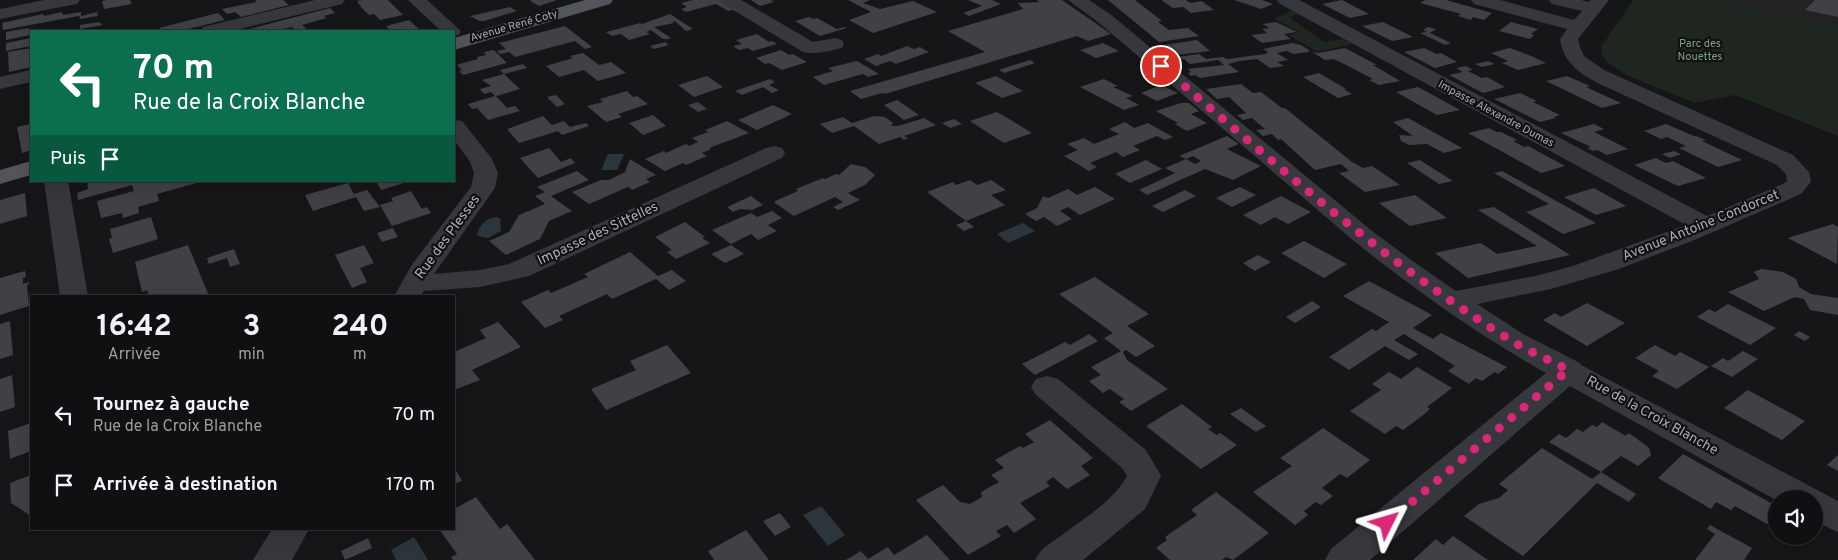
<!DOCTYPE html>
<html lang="fr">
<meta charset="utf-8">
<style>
:root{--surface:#101012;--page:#1e1e20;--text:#f1f3f6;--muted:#9c9d9f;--line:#303032}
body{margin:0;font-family:Overpass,sans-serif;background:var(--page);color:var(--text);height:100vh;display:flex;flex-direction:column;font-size:19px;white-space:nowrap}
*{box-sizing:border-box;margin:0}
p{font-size:16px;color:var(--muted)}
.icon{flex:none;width:28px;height:28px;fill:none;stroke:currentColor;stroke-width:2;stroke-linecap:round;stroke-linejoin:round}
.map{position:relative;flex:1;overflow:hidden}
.panel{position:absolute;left:30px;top:295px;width:425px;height:235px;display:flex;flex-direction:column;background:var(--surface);border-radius:0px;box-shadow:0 5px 20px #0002,0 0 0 1px var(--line)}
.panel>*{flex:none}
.hud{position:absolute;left:30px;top:30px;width:425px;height:152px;border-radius:0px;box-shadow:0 5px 20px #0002,0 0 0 1px var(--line);background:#0b6e4f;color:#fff;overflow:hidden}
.controls{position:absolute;left:1768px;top:490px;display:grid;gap:10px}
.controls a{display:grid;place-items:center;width:55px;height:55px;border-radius:50%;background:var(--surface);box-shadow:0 5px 20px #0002,0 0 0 1px var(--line);font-size:25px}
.pin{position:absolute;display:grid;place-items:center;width:42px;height:42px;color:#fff;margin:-21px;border:2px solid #fff;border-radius:50%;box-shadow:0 1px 5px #0007}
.me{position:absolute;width:55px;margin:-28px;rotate:50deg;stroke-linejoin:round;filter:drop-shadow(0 0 4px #0008)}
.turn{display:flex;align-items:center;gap:18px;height:105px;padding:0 20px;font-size:22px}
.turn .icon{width:65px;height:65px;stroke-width:2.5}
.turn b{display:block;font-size:35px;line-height:42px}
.then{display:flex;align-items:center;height:48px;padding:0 20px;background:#0003;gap:10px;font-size:19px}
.eta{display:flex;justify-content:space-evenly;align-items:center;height:85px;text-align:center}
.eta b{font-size:30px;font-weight:700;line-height:35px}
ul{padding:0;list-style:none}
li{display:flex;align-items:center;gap:15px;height:70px;padding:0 20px}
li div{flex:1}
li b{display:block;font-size:19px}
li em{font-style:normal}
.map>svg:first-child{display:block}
.built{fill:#222225}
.green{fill:#1e261f}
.water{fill:#2c353c}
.building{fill:#404145}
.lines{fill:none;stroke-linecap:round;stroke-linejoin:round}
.minor{fill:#37383d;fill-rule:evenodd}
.major{fill:#53555c;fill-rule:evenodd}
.route{stroke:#db2777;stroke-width:9;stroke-dasharray:0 16.2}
.labels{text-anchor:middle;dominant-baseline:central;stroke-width:4.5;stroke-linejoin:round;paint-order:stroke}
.far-street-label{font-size:11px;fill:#a8adb8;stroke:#111113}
.far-park-label{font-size:11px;fill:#7fa381;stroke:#111113}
.street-label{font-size:14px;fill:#a8adb8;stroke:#111113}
</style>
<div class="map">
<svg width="1838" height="560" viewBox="0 0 1838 560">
<rect width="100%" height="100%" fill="#161618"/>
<path class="built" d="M1713 0H1838V26L1797 18Z"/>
<path class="green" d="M1633 0H1713L1838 26V136L1735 95 1695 103 1626 75 1607 62 1602 55 1601 47Z
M1295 9 1301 11 1290 18 1324 42 1343 39 1352 44 1318 52 1288 35 1299 32 1274 19Z"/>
<path class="water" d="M608 154H624L617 170H601Z
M497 217 501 219 500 223 501 231 488 238 477 236C478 226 487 217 497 217Z
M1023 223 1035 231 1008 243 997 234Z
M821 506 845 535 828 546 803 515Z
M414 537 428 560H396L391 550Z"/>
<path class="building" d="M107 0H130L132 4 104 9 102 1Z
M255 0H283L289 5 241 17 235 12 227 14 222 9 257 2Z
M362 0H388L403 15 380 20 374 14 369 15 361 7 357 1Z
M557 0 539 6 530 1 532 0Z
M693 0H721L740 13 732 10 728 11 716 4 686 12 681 9 687 7 681 3Z
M751 0H771L774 2 760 6Z
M848 0H870L863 3 880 9 913 1 937 12 873 33 849 20 871 12Z
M968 0H992L1001 4 969 16 963 13 982 6Z
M1037 0H1062L1111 34 1088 41 1077 36 885 94 882 93 861 99 850 91 985 52 948 31 1023 9 1018 3 1039 2Z
M1108 0H1135L1162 21 1158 22 1169 30 1188 28 1199 36 1159 42Z
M1161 0H1186L1190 3 1202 1 1214 10 1191 13 1183 7 1173 8Z
M1234 0H1262L1273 4 1261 9Z
M1342 0 1369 14 1350 18 1322 4Z
M1425 0H1446L1492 13 1484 20 1473 17 1471 20 1458 16 1461 14 1420 3Z
M1815 0H1838V17L1805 10Z
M510 7 517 11 484 21H479L470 16Z
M330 8 335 13 324 16 327 18 302 25 309 31H297L292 27 274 31H242Z
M62 12 63 15 81 12V16L97 12 98 16 80 19 79 16 3 30 2 23 43 14 44 16Z
M218 13 225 20 180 31H162L159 28Z
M670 14 693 29 686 31 675 21 672 22 674 23 654 27 671 38 668 39H663L651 30 646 32 650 34 629 40 621 34 612 36 606 32 640 23 642 24Z
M809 17 813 19 817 18 837 29 844 27 847 28 820 36 795 21Z
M409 20 421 31H391L386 26Z
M99 22 103 25 80 29V25Z
M1276 22 1297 32 1284 34 1291 39 1262 43 1251 35 1267 33 1262 29 1269 28 1263 24Z
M1383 22 1413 37 1392 41 1362 26Z
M1511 22 1538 29 1531 34 1534 35 1530 39 1499 31Z
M565 26 592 47 585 49 575 41 515 57 509 52 500 54 497 51 506 49 499 43Z
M1428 27 1436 29 1430 33 1451 43 1445 45 1420 33 1427 32 1423 30Z
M29 28 30 35 6 40V32Z
M757 34 769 42 772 41 777 44 753 51 748 48 739 50 733 46 742 44 736 40Z
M31 38V46L6 51V43Z
M1197 40 1210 51 1176 55 1164 45Z
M665 42 669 45 654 49 650 46Z
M1103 43 1119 51 1096 58 1080 50Z
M1292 43 1301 45 1309 50V52L1293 54 1287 51 1277 53 1288 60 1277 62 1284 66 1270 68 1257 59 1240 61 1228 64 1239 72 1200 78 1195 75 1191 76 1188 73 1191 72 1188 69 1224 65 1218 60 1190 64 1184 59 1180 60 1176 57 1199 54 1206 59 1223 57 1227 59 1265 54 1268 52 1263 49Z
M907 46 914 49 920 47 929 52 896 64 890 61 876 66 864 59 878 54 881 56Z
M31 48V67L9 72 8 52Z
M1345 48 1377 65H1373L1400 81 1379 85 1369 80 1373 79 1348 66 1334 59 1325 60 1312 52 1318 53Z
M1424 48 1437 54 1441 53 1457 62 1435 68 1404 52Z
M1510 48 1531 56 1546 63 1518 70 1502 63 1508 61 1491 53Z
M494 50 507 63 463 75 459 71 462 70 457 65 459 64 478 59 477 57 486 55 484 52Z
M781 50 789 55 793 54 807 62 782 70 769 63 765 64 756 58Z
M583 53 599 65 611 62 626 73 598 81 584 70 559 77 546 66 573 58 570 56Z
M1030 60 1035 63 1004 73 999 70Z
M857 61 879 74 868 77 863 74 824 85 813 77 833 71 828 68Z
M1488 61 1495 64 1482 67 1475 64Z
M523 64 527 68 504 74 520 89 496 96 507 108 515 106 520 111 488 120 477 108 472 109 468 104 495 96 491 92 484 94 480 89 491 86 482 80 504 74 500 70Z
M1466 66 1473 70 1468 71 1482 78 1487 77 1505 87 1483 93 1449 75 1463 72 1456 68Z
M1319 73 1346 89H1344L1352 94 1338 98 1303 77Z
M707 76 723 87 694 97 678 85Z
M996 76 1023 91 1002 98 975 83Z
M1567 76 1590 86 1586 87 1621 103 1602 108 1546 81Z
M770 79 775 82 769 85 779 90 772 93 763 87 742 95 735 91Z
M1104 79 1118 86 1113 87 1133 96 1126 98 1139 105 1124 110 1080 87Z
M1241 84 1253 93 1261 92 1282 108H1285L1352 162 1363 168 1372 166 1400 185 1365 192 1339 173 1349 171 1341 164 1315 170 1281 139 1278 140 1272 134 1263 136 1256 130 1265 129 1252 118 1243 120 1237 115 1246 113 1229 97 1217 99 1206 89Z
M1161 85 1178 93 1157 101 1141 93Z
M1418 87 1442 100 1460 110 1437 115 1396 92Z
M627 91 633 97 637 96 648 104 618 114 622 117 606 122 587 106 603 102 600 99Z
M1520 93 1537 101 1533 102 1560 115 1554 117 1556 118 1540 122 1494 99Z
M556 95 565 104 557 107 547 97Z
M897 100 919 115 904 120 884 105Z
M698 102 707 109 698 112 688 105Z
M1181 103H1189L1199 111 1191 114 1207 123 1187 131 1175 124 1178 123 1156 111Z
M773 105 792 114 757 130 738 120Z
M997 112 1004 116 1032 133 1004 143 970 121Z
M653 115 666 126 643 135 629 123Z
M543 116 552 125 564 121 570 127 586 123 589 126 562 135 558 131 519 143 507 129Z
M874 116 885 117 893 123 891 126H898L924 118 936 125 904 136 908 138 904 140 900 137 879 144 854 126 832 133 820 124 843 117 852 123Z
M1408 118 1462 148 1444 153 1427 144 1409 145 1401 141 1399 135 1413 136 1393 122Z
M954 119 962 124 950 128 942 123Z
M727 121 749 133 709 148 711 149 702 153 707 156 686 165 683 163 665 171 645 159 664 151 666 153 686 144 689 146 698 142 692 138 708 132 705 130Z
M1125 122 1134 128 1148 123 1173 137 1165 140 1157 136 1133 146 1140 150 1123 157 1116 152 1090 163 1097 167 1089 171 1064 156 1078 150 1067 144 1084 138 1094 144 1119 134 1109 129Z
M31 124V150L22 153 17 127Z
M1594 124 1604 129 1594 132 1628 149 1607 155 1597 150 1593 151 1587 148 1591 147 1561 133Z
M1666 124 1694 136H1696L1706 140 1702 141 1742 160 1718 167 1679 148 1686 146 1667 137 1661 139 1644 131Z
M1489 128 1497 132H1501L1517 140 1513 141 1524 147 1528 146 1565 166 1541 173 1468 133Z
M1227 136 1239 144 1227 149 1261 166 1233 180 1205 169 1147 195 1139 190 1175 173 1165 168 1186 159 1195 164 1201 161 1193 156 1186 159 1179 156Z
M549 148 561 162 571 158 575 163 538 178 520 158Z
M1674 151 1681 154 1670 158 1662 154Z
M1656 158 1666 163 1673 161 1706 178 1678 186 1634 165Z
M630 159 656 175 646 179 650 182 632 190 628 187 589 204 572 192 601 180H609L625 172Z
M1146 160 1162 169 1130 183 1115 174Z
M1420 160 1426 164 1453 181 1439 184 1407 163Z
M851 164 865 167 875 175 865 185 848 193 860 200 838 210 833 207 843 202 835 197 794 216 775 203V201L798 191 796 189 823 178 825 179 836 174 839 175Z
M577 171 589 180 551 196 572 211 549 221 540 239 506 255 489 241 509 232 519 215 545 204 535 196 545 192 537 187Z
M1502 171 1531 187 1596 223 1563 234 1526 212 1549 204 1494 173Z
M970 180 977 185 991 180 1006 190 991 195 1005 205 966 221 927 192 953 182 956 185Z
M87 181H131L132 183 139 181 200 182 157 194 159 201 138 207 139 213 123 218 122 213 101 218 97 201 134 191 132 185 78 200 77 193 88 189Z
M376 181H407V182L381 190Z
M348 183 354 194 367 190 380 207 364 211 356 197 313 211 305 195Z
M1095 187 1115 199 1080 215 1068 207 1060 211 1072 219 1057 226 1044 217 1036 221 1025 214 1037 208 1043 196 1048 198 1068 189 1077 195Z
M1240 187 1256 195 1232 207 1216 198Z
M1594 188 1626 206 1596 215 1564 197Z
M1185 190 1196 196 1163 212 1152 206Z
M411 191 422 209 427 207 431 213 392 226 380 205 393 201 391 198Z
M25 193 27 216 0 224V200Z
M1415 195 1447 218 1410 226 1379 203Z
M751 196 763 205 752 210 740 209 733 212 727 207Z
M1281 196 1311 212 1288 224 1275 217 1261 225 1243 215Z
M1494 207 1529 229 1570 255 1468 278 1435 253 1481 243 1497 254 1537 246 1478 210Z
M772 211 782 218 768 225 777 231 758 240 751 234 731 244 712 230 751 213 757 217Z
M151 217 158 239 113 253 109 239 112 238 110 229Z
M966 221 974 227 964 231 956 225Z
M685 222 705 237 702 238 710 243 676 259 667 252 672 250 655 237Z
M1833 224 1838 227 1837 264 1788 238Z
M393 228 398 237 382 242 377 233Z
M1304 241 1347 264 1324 278 1281 253Z
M188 245 209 296H149L147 290 142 292 135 262Z
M364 245 374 263 360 268 367 282 352 288 335 255Z
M731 245 744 254 725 263 711 254Z
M234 249 240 264 230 267 227 258 209 264 207 258Z
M630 252 658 276 672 270 686 281 669 290 656 279 612 299 607 294 559 316 563 320 545 328 521 302 548 290 551 293 588 277 584 274Z
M1258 255 1271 262 1255 271 1243 263Z
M1761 269 1783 272 1796 279 1799 287 1811 294 1838 298V315L1810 310 1804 299 1795 297 1764 311 1728 292 1759 279 1754 272Z
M25 271 26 277 23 278V284L29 282V284L27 285 29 306 0 315V278Z
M1095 277 1149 314 1127 326 1155 346 1136 357 1126 350 1123 352 1127 360 1168 389 1131 411 1119 402 1124 399 1110 389 1103 393 1089 381 1101 375 1091 367 1121 351 1104 338 1113 333 1059 294Z
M1369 281 1432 315 1413 328 1433 339 1441 333 1507 367 1498 374 1495 372 1482 381 1476 378 1469 384 1448 371 1455 366 1404 334 1394 340 1418 354 1409 360 1385 346 1349 370 1329 357 1372 329 1376 331 1389 322 1343 296Z
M1312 301 1321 307 1295 323 1286 317Z
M1587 303 1625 323 1587 346 1543 320 1555 313 1561 317Z
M1728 304 1776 328 1750 345 1697 317 1709 309 1715 312Z
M10 321 13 355 0 359V324Z
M498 322 521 347 472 370 480 380 454 390V357L457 355 454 352 486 338 480 330Z
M1799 331 1810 337 1805 341 1794 335Z
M1089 334 1098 341 1035 375 1022 364 1065 342 1070 345Z
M667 345 691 373 606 410 591 389 636 370 630 361Z
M1655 345 1675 356 1680 352 1709 367 1677 389 1652 376 1659 371 1635 358Z
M1743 351 1758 359 1732 377 1711 366 1723 358 1728 361Z
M1417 367 1452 388 1427 407 1430 409 1422 416 1403 430 1396 426 1385 434 1350 411 1381 390 1372 384 1389 372 1401 379Z
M12 375 15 407 0 412V379Z
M1748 390 1805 421 1782 440 1724 408Z
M1182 404 1212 427 1208 429 1217 435 1220 433 1237 445 1201 469 1146 426Z
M1241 408 1266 426 1256 432 1230 414Z
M1050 420 1093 458 1081 466 1090 475 1067 489 1053 477 1046 482 1050 486 1020 503 1036 519 1014 533 1007 525 996 531 1001 536 968 555 916 500 943 485 960 502 970 504 982 497 981 492 999 482 991 475 1004 468 995 460 1020 446 1023 448 1034 442 1025 434Z
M1602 422 1626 436 1628 433 1636 438 1649 448 1651 455 1638 466 1621 456 1601 472 1549 442 1559 434 1566 438 1577 429 1583 432 1592 425 1597 427Z
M31 423V451L10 459 8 431Z
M1323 428 1370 460 1347 478 1340 474 1322 488 1333 496 1321 505 1316 502 1304 511 1308 515 1295 525 1253 492 1292 466 1280 458Z
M1542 448 1592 479 1601 472 1636 494 1629 502 1597 483 1523 556 1464 516 1479 504 1499 498 1508 490 1499 484Z
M1683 454 1776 506V529L1735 506 1731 510 1716 502 1711 509 1658 478Z
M1838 455V471L1827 465Z
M454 467 462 481 454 484Z
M31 475V516L11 503 10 483Z
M1216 492 1269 533 1233 560 1226 557 1222 560H1170L1156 548 1167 540 1165 537 1197 515 1191 510Z
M476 497 500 529 507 524 535 560H453L451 557 457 554 439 529H454V509Z
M780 513 791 527 775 536 763 521Z
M1710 525 1752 548 1744 560H1695L1715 534 1707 529Z
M746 530 769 560H714L708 551Z
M927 535 950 560H846L861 551 868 559 888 547 894 555Z
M1453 536 1488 560H1413L1436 539 1443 545Z
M368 538 372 548 345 560 341 551Z"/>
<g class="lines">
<path class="minor" d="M44 0H80L77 4 71 5 0 19V9Z
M315 0H345L342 4 231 31H201L203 27Z
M408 0H427L461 31 459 35 454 36V31H441Z
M720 0H741L813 42 835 38 842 40 844 44 842 48C830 51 815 55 803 52L723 4Z
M1068 0H1089L1110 14 1372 231 1414 262 1456 291 1535 276 1573 266 1686 225 1280 4 1277 0H1299L1707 216 1783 184 1787 181 1786 174 1777 165 1604 86C1583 76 1563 64 1560 39L1567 29 1474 4 1471 0H1500L1574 20 1582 11 1552 4 1549 0H1581L1589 2 1591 0H1609L1578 39 1580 47 1584 56 1604 70 1793 155 1809 172 1811 182 1801 194 1697 239 1619 269 1551 289 1477 304 1523 334 1580 363 1581 365 1838 501V532L1814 521V499H1776V500L1570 386 1370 560H1325L1331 549 1546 373C1478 335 1415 290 1354 241L1098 22Z
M31 70V82L0 89V77Z
M454 120 462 121 492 159 498 173 495 188 434 274 480 270 509 264 766 148 774 146 782 148 785 153 782 158 529 276 480 287 424 291 420 296H394L413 263 471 187 474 173 469 160 454 140Z
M44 181H68L88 296H60Z
M1047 376 1058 379 1146 450 1161 476 1145 509 1083 560H1035C1043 545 1051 544 1063 534 1085 518 1114 500 1127 476L1122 468 1036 395 1031 387 1036 379Z
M272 529H309L292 560H253Z"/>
<path class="major" d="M585 0H613L610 4 454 50V38Z
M31 161V175L0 184V170Z"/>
</g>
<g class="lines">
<path class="route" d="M1161 66C1273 161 1385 263 1512 341 1530 352 1550 360 1568 370L1387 523"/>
</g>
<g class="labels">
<g class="far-street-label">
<text transform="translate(514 26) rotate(-16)">Avenue René Coty</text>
<text transform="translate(1496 114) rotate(28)">Impasse Alexandre Dumas</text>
</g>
<g class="far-park-label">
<text x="1700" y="44">Parc des<tspan x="1700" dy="13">Nouettes</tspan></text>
</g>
<g class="street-label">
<text transform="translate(1701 226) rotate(-22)">Avenue Antoine Condorcet</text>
<text transform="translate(598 234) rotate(-25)">Impasse des Sittelles</text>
<text transform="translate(448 237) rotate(-54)">Rue des Plesses</text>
<text transform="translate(1652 416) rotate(29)">Rue de la Croix Blanche</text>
</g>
</g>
</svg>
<div class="controls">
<a><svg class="icon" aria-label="sound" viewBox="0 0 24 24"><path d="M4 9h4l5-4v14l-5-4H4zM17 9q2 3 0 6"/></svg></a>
</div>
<div class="pin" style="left:1161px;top:66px;background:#d93025"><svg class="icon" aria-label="arrive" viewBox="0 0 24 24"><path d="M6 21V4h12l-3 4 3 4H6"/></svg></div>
<svg class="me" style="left:1387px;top:523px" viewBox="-20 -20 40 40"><path d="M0-17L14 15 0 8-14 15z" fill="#db2777" stroke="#fff" stroke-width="4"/></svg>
<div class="hud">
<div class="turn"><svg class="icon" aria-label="left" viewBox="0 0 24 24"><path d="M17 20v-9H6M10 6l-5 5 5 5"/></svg><div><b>70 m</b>Rue de la Croix Blanche</div></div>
<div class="then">Puis<svg class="icon" aria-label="arrive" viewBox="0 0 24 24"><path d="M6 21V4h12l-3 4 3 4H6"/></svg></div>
</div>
<section class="panel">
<div class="eta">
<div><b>16:42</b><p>Arrivée</p></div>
<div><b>3</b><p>min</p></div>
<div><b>240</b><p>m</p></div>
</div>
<ul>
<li><svg class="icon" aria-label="left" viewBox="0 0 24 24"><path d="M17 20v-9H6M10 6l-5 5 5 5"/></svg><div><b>Tournez à gauche</b><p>Rue de la Croix Blanche</p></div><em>70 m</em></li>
<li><svg class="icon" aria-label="arrive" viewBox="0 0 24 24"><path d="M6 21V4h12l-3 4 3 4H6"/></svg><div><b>Arrivée à destination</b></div><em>170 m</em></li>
</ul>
</section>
</div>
